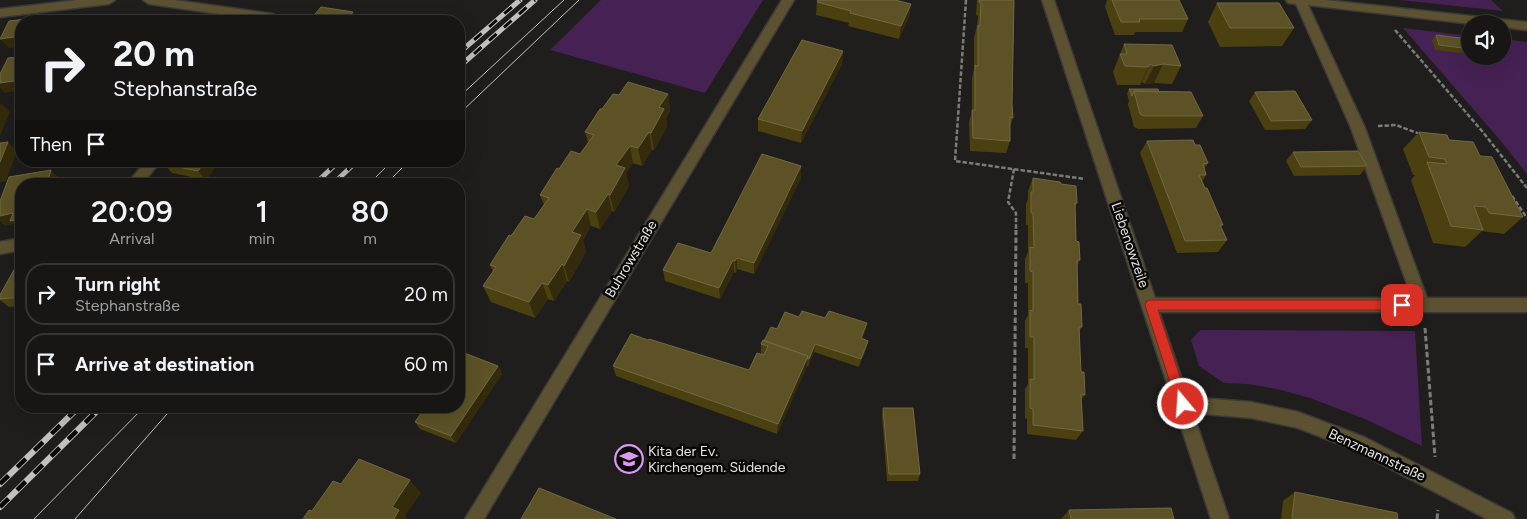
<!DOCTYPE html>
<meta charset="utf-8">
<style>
:root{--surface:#171615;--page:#201f1e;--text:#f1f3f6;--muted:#9e9fa0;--line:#363534}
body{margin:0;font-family:Figtree,sans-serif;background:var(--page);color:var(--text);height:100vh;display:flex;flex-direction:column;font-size:19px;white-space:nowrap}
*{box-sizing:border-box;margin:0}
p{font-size:16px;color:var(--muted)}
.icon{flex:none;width:28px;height:28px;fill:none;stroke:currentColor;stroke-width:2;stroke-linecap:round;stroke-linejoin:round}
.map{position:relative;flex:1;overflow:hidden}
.side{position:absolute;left:15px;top:178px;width:450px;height:235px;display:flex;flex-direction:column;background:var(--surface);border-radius:20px;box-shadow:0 5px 20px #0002,0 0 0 1px var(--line)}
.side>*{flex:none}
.hud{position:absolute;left:15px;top:15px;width:450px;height:152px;border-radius:20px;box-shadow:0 5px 20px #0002,0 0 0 1px var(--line);background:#171615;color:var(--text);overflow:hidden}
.controls{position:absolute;left:1461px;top:15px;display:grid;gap:10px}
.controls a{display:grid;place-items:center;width:50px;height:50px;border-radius:50%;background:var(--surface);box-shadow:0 5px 20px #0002,0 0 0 1px var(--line);font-size:25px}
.pin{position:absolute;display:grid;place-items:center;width:42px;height:42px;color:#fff;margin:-21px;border-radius:10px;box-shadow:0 2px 8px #0006}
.me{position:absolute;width:55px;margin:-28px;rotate:342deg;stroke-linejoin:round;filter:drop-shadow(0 0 4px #0008)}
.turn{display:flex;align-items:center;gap:18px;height:105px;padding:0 15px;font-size:22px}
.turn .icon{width:65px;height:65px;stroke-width:2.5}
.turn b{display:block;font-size:35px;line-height:42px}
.then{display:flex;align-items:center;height:48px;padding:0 15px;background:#0003;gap:10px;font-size:19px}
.eta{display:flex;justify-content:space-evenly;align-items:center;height:85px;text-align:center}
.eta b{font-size:30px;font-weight:600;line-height:35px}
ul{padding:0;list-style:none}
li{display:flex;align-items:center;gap:15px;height:62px;margin:0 10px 8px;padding:0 5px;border:2px solid var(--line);border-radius:20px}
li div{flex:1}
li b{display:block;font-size:19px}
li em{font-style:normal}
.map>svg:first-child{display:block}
.green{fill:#462154}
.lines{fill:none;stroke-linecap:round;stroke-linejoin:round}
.minor-casing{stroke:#3b3a38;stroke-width:3}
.path-far1{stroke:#7b7b79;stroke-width:2.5;stroke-dasharray:4.5 2;stroke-linecap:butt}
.path{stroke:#7b7b79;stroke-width:3;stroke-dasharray:5.5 2.5;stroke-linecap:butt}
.minor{fill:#5c5231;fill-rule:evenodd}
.tram{stroke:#c1c1bf;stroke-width:1}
.rail-far1-casing{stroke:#c1c1bf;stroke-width:5}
.rail-casing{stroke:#c1c1bf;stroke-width:6}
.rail-far1{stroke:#090807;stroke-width:3;stroke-dasharray:10;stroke-linecap:butt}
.rail{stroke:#090807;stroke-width:4.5;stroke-dasharray:12;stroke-linecap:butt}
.wall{fill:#4b4010}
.shaded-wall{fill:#332b0b}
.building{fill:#5c5226;stroke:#716944}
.route{fill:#d93025;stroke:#8d1f18}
.labels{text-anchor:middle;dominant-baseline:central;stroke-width:5;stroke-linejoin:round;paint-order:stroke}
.street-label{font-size:14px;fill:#e4e4e2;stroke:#090807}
.poi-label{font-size:14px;fill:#e4e4e2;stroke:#090807;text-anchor:start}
</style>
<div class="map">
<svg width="1527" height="519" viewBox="0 0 1527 519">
<rect width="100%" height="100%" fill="#1f1e1c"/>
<path class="green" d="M601 0H763L705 93 550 50Z
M1399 0H1491L1503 11Z
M1403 28 1470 36V56H1502L1503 39 1527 42V174L1500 140Z
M1200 330 1415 331 1422 446 1365 419 1310 398 1277 389 1248 384 1224 383 1199 366 1191 340Z"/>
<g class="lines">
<defs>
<path id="minor" d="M78 0H115L109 4 0 17V9Z
M143 0H174L273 14 279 18 277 21H269L149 4Z
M782 0H794L484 519H465Z
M1042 0H1054L1155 298H1412L1351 128 1296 4 1288 3 1286 0H1325L1527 22V30L1502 27V24H1472L1308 5 1365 128 1427 298H1527V312H1159L1188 397 1251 402 1298 412 1364 437 1512 513 1515 519H1487L1352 449 1298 428 1251 418 1193 413 1229 519H1211Z
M146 161H161L142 184H127Z
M21 238V250L0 254V242Z"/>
</defs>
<use href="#minor" class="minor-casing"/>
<path class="path-far1" d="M966 0 955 161 1085 179
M1395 30 1482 131 1527 188
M1378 126 1396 125 1420 134
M1014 169 1008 202 1016 213V231
M1512 196 1527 218"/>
<path class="path" d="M1425 328 1435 457
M1014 459 1016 230
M1437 519 1438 510"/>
<use href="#minor" class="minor"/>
<path class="tram" d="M459 97 564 0
M459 114 579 0
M369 184 392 161
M386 184 409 161
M34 519 145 406
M75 519 174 406"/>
<defs>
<path id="rail-far1" d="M459 53 520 0
M459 67 535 0
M315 184 339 161
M333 184 357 161"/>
<path id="rail" d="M0 484 80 406
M0 507 102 406"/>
</defs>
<use href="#rail-far1" class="rail-far1-casing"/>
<use href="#rail" class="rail-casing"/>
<use href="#rail-far1" class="rail-far1"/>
<use href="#rail" class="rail"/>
</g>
<path class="wall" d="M977 0H1014L1012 104 1013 118 1010 126V141L1006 153 970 151 969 122 972 112V78L974 69V38L977 26 978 16 976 15Z
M1107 0H1179L1188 19 1182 32H1135L1134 35H1115L1105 7Z
M817 2 911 4 909 17 899 39 848 26 849 23 816 15Z
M1217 3 1294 28 1282 46 1220 47 1208 22Z
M1436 35 1470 43V52L1468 54 1435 50 1432 40Z
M1124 44 1181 66 1172 84 1154 83 1145 84 1142 82 1140 85H1117L1113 72Z
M843 51 842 64 801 143 758 131V119Z
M1129 89 1159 92 1203 116 1196 128 1138 129 1134 127 1128 104 1129 101 1127 94Z
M1255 92 1312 120 1305 129 1265 130 1249 101Z
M668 94 670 111 666 118 667 127 654 150H652L642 166 633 163 626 173 629 186 614 212 612 211 600 229 591 226 583 240 586 252 569 282 567 281 554 301 548 299 535 318 491 302 483 286 493 272 490 265 511 236 534 219 544 205 540 195 559 169 580 154 588 143 585 132 602 109 619 95Z
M1419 132 1449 140 1480 156 1523 217 1504 234 1482 231 1465 247 1433 243 1411 180 1415 175H1413L1403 149Z
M1147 141 1195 145 1208 163 1204 169 1206 175 1202 182 1223 225 1221 227 1227 240 1218 252 1177 253 1140 153Z
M1293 152 1367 166 1360 175 1294 176 1286 161Z
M167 161H220L206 180 172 173 164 164Z
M801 166V178L754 274 737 269 736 273 734 272 720 299 665 281 663 270 711 253Z
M1033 178 1061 184 1077 203 1075 207 1076 241 1080 260 1077 266 1078 304 1082 327 1079 332 1081 372 1085 395 1081 400 1083 431 1076 440 1027 434V419L1025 418V389L1028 384V348H1025V321L1028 315V283H1025V259L1028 252V225H1026V204L1028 199V191Z
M21 259V306L9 307 0 300V295Z
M799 317 825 318 867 323 865 331 862 339 868 341 866 349 859 367 814 352 808 367 807 366 777 434 616 376 613 366 648 340 749 370 761 354V344L777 329Z
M498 366 502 374 456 443 420 429 415 422Z
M883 408 920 474 918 481H887L882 415Z
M1295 492 1398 519H1281L1283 501Z
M1069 510 1174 519H1061Z"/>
<path class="shaded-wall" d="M911 4 909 17 899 39 901 26Z
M353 12 358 21H346Z
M55 16 59 21H52Z
M21 36V47L9 48 0 39Z
M843 51 842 64 801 143 802 131Z
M1150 64 1142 82 1140 85 1148 67Z
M1163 64 1154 83 1145 84 1154 66Z
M21 80V90L5 93 0 88V83Z
M668 94 670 111 666 118 667 127 654 150 651 133 659 107Z
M1 103 10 112 0 136V106Z
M649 132 652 150 642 166 638 148Z
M8 142 17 151 6 181 0 182V162Z
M630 146 633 163 626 173 629 186 614 212 610 195 616 165Z
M206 161H220L206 180 198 171Z
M801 166V178L754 274V263Z
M51 170 60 179 58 184H47Z
M608 194 612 211 600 229 596 212Z
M587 209 591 226 583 240 586 252 569 282 564 266 572 232Z
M13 213 21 219V230H20L14 224 5 226 0 221V216Z
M737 258V269L736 273 735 261Z
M733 260 734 272 720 299 719 288Z
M562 264 567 281 554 301 548 285Z
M542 283 548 299 535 318 529 302Z
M867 323 865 331 860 346 861 338Z
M868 341 866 349 859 367 861 359Z
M815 344 814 352 808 367 809 359Z
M808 356 807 367 777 434 778 424Z
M498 366 502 374 456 443 451 436Z
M410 480 421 493 405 516 408 519H394L392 507Z"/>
<path class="building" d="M818 0H895L911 4 901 26 850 13 851 11 817 2Z
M979 0H1014L1012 104 1013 118 1010 117V141L973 138 972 110H975V65L978 66V25L980 26 981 3 979 2Z
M1112 0H1179L1188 19H1139L1140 22H1121Z
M1217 3H1279L1294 28H1230Z
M321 7 353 12 346 21H309Z
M55 16 52 21H21V36L0 39 9 21Z
M1436 35 1468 39 1470 43V49L1439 45Z
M802 40 843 51 802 131 758 119Z
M1124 44 1172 45 1181 66 1163 64 1154 66 1150 64 1148 67 1125 66 1120 54H1127Z
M21 57V80L0 83V74L8 58Z
M628 82 668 94 659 107 664 109 651 133 649 132 638 148 630 146 616 165 625 168 610 195 608 194 596 212 587 209 572 232 581 235 564 266 562 264 548 285 542 283 529 302 483 286 496 267 490 265 509 235 511 236 525 216 534 219 549 198 540 195 557 168 559 169 571 151 580 154 594 135 585 132 600 109H602L613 94 619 95Z
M1129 89H1158L1159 92 1134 91 1132 96Z
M1134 91 1191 92 1203 116H1144L1140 114Z
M1295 91 1312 120 1271 121 1255 92Z
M1419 132 1447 135 1449 140 1473 142 1480 156 1492 157 1523 217 1489 213 1486 207 1474 206 1483 230 1451 226 1427 162 1447 164 1445 159 1429 157Z
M1193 140 1195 145H1200L1208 163 1203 164 1206 175H1199L1205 188H1207L1223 225H1220L1227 240 1185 241 1147 141Z
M8 142 0 162V143Z
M1358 151 1367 166 1301 167 1293 152Z
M762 154 801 166 754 263 737 258 735 261 733 260 719 288 663 270 678 243 711 253Z
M167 161H206L198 171 164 164Z
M51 170 47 184H21V219L10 221 13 213 0 216V201L9 177Z
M1033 178 1060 182 1061 184 1076 186 1077 203H1075L1076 241 1079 242 1080 260H1077L1078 304H1081L1082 327H1079L1081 372H1084L1085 395 1081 394 1083 431 1033 425V409L1030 408V379L1034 380V337H1030V310L1033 311V272L1030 271V247L1034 248 1033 213H1031V192H1033Z
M20 259H21V297L0 299V295Z
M802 311 825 318 829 311 867 323 861 338 868 341 861 359 815 344 809 359H807L808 356 764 341 771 327 777 329 785 312 799 317Z
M631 334 648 340 649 339 749 370 757 353 764 355 768 346 761 344 763 340 808 356 778 424 613 366Z
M459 351 498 366 451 436 415 422 426 406H459Z
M883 408H913L920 474H889Z
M359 459 410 480 392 507 399 510 394 519H303L309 510 312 511 333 481 341 484Z
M539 488 616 519H521Z
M1295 492 1397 513 1398 519H1293L1292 518Z
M1171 508 1174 519H1071L1069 510Z"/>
<path class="route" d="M1150 300H1402L1407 301 1408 305 1407 308 1402 310H1158L1189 404 1188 408 1183 410 1178 408 1177 404 1145 305 1146 302Z"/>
<defs>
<symbol id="school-ring" viewBox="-11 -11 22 22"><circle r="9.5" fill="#090807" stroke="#db99f5" stroke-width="1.5"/><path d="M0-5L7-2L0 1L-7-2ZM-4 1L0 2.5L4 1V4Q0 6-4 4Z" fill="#db99f5"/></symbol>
</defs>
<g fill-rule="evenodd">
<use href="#school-ring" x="613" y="443" width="32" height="32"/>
</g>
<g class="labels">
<g class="street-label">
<text transform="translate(1130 245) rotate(71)">Liebenowzeile</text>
<text transform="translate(631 259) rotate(-59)">Buhrowstraße</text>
<text transform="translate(1377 455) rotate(25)">Benzmannstraße</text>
</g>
<g class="poi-label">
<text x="648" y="451">Kita der Ev.<tspan x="648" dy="16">Kirchengem. Südende</tspan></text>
</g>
</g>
</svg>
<div class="controls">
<a><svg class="icon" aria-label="sound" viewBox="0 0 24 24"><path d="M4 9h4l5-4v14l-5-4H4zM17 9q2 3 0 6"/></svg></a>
</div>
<div class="pin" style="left:1402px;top:305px;background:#d93025"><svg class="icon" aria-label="arrive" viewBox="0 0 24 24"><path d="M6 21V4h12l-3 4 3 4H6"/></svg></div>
<svg class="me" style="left:1183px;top:404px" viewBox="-20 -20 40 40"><circle r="17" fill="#d93025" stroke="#fff" stroke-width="3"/><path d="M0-11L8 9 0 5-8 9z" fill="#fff"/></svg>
<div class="hud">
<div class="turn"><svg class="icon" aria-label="right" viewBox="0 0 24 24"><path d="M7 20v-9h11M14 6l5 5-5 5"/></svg><div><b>20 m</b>Stephanstraße</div></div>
<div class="then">Then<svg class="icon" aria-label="arrive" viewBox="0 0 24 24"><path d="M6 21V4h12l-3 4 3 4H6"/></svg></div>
</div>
<section class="side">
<div class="eta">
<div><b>20:09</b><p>Arrival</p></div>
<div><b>1</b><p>min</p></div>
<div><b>80</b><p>m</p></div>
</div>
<ul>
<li><svg class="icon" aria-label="right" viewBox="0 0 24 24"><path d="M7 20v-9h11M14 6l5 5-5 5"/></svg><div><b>Turn right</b><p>Stephanstraße</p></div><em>20 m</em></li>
<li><svg class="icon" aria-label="arrive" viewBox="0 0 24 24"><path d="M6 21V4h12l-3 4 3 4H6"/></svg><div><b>Arrive at destination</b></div><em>60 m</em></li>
</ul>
</section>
</div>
